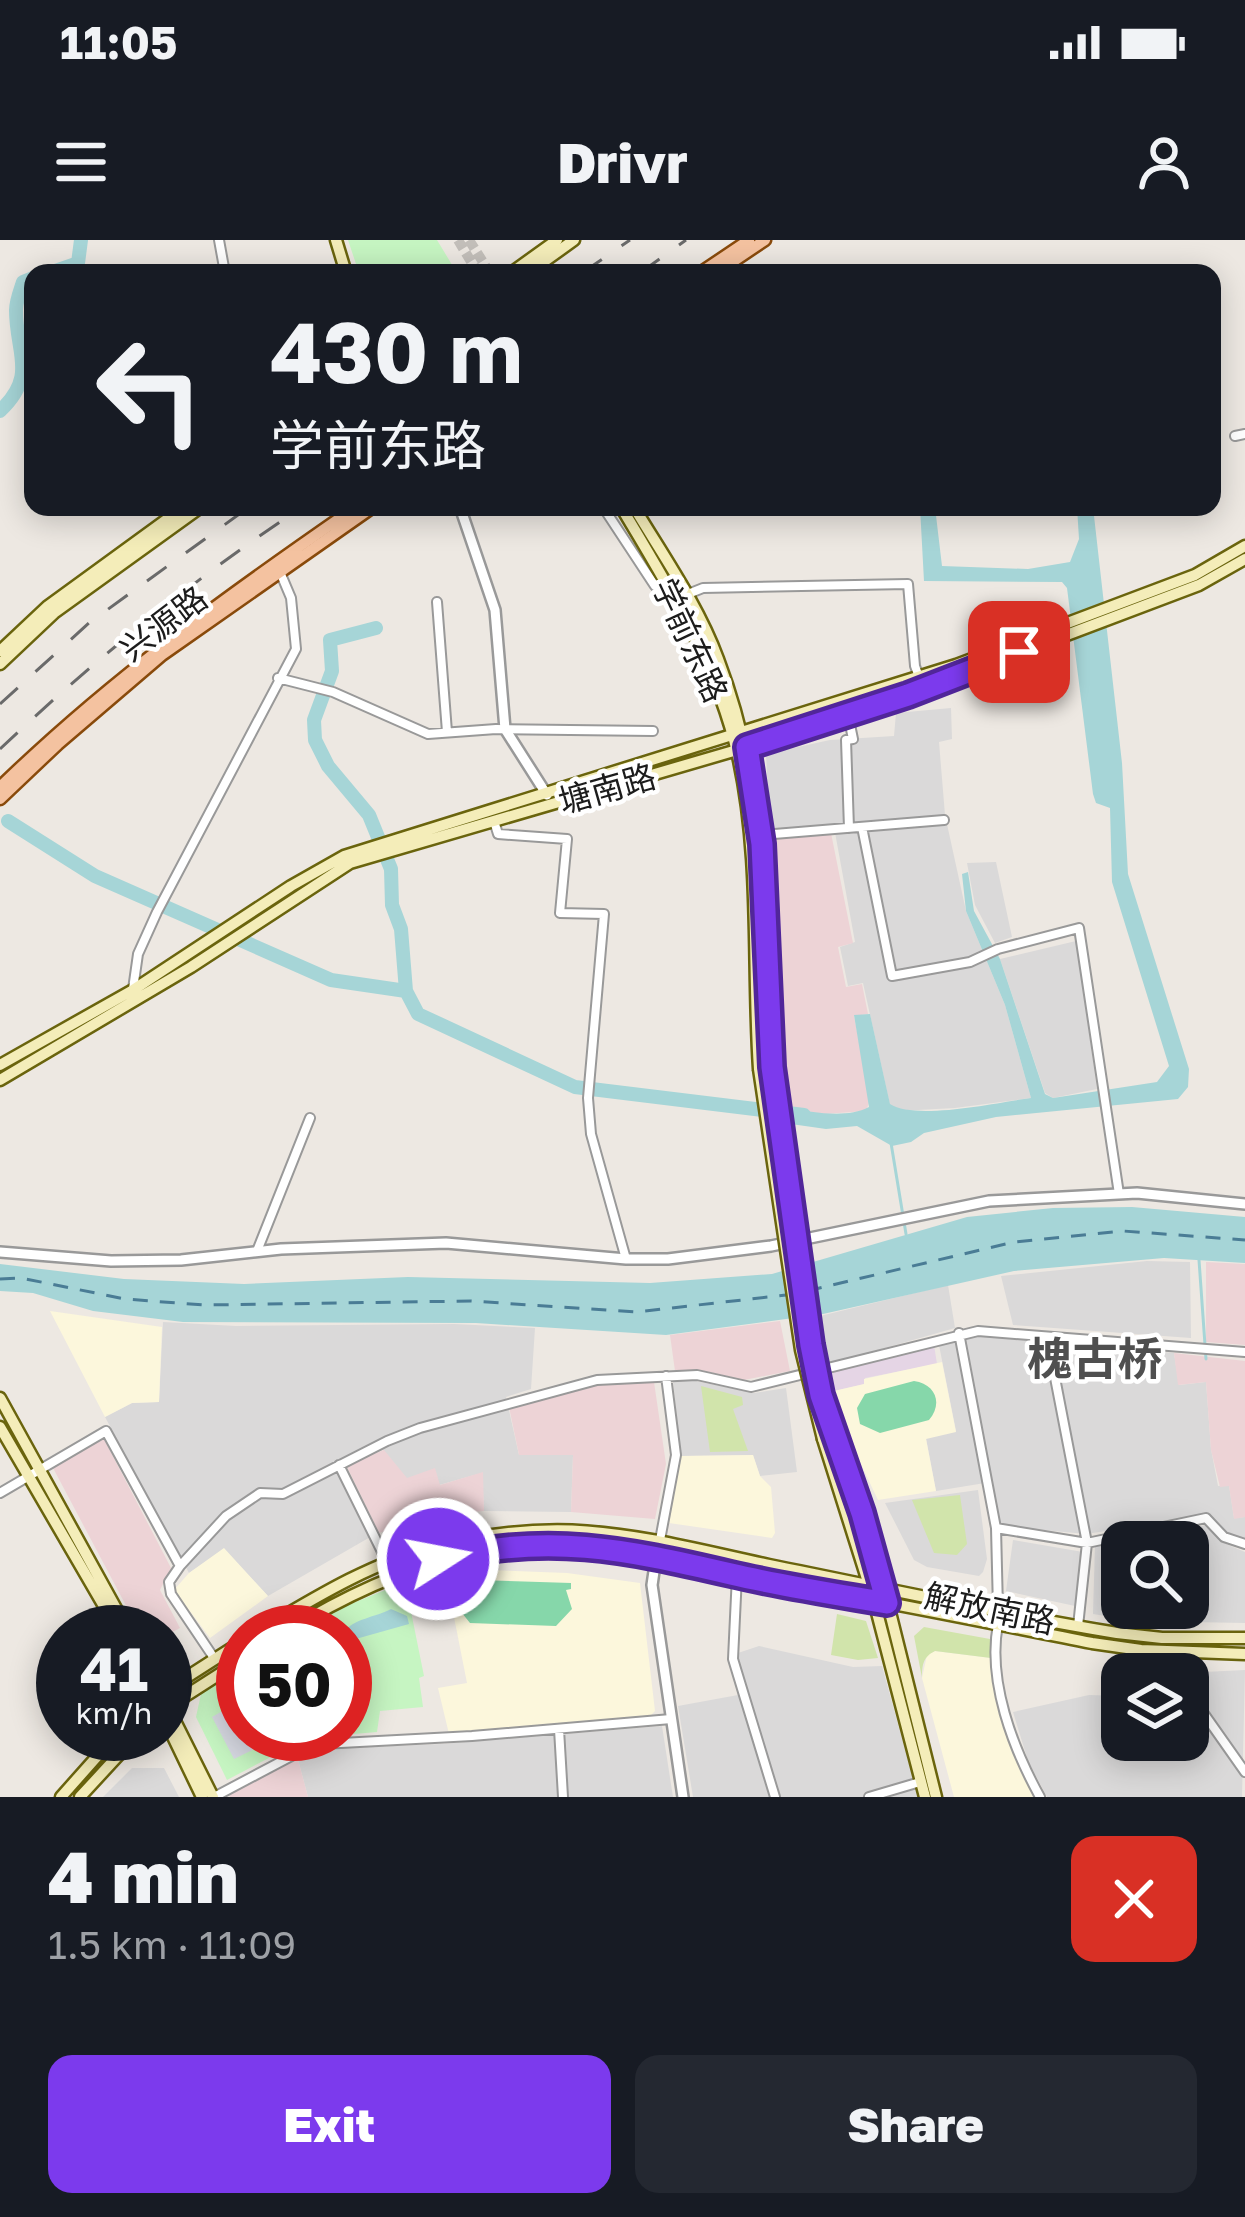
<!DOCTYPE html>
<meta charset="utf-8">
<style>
:root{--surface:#171b24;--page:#242831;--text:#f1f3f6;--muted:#9ea1a6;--accent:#7c3aed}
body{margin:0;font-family:"Golos Text","Noto Sans SC",sans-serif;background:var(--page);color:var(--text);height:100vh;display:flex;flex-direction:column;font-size:45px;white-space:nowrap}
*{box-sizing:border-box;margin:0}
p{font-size:39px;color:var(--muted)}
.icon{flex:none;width:66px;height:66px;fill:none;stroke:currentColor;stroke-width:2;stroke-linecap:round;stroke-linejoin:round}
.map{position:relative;height:1557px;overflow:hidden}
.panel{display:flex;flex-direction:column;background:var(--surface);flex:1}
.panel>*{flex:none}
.top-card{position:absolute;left:24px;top:24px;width:1197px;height:252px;border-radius:24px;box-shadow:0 6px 30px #0003;background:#171b24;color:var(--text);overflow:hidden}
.buttons{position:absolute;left:1101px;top:1281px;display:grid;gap:24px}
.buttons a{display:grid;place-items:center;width:108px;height:108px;border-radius:24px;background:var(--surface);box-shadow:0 6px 30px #0003;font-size:60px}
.speed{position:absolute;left:36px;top:1365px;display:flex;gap:24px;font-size:60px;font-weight:700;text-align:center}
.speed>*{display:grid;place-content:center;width:156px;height:156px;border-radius:50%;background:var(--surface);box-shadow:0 6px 30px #0003;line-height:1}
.speed small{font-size:30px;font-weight:400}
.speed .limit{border:18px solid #d22;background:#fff;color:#111}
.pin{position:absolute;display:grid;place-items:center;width:102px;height:102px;color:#fff;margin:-51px;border-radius:24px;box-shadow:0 6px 18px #0006}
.me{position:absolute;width:132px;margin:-66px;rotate:79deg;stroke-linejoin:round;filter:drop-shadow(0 0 9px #0008)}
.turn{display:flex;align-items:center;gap:42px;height:252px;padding:0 48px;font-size:54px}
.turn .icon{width:156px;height:156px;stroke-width:2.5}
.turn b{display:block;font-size:84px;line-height:102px}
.round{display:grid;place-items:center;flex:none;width:126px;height:126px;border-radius:24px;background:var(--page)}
.summary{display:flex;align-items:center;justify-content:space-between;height:204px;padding:0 48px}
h1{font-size:72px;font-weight:800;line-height:90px}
.cta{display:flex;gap:24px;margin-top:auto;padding:24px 48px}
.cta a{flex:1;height:138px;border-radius:24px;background:var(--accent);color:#fff;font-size:48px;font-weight:800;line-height:138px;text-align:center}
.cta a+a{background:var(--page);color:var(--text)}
.status{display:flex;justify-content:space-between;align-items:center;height:84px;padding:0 60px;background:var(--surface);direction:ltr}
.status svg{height:33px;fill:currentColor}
header{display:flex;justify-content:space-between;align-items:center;height:156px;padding:0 48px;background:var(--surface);font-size:54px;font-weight:800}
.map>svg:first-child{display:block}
.residential{fill:#dad9d9;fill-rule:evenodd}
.commercial{fill:#edd3d6}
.industrial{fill:#e5d5e5}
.education{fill:#fcf7dc}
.grass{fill:#d1e4ab}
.park{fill:#c6f5c2}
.pitch{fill:#86d7aa}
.plaza{fill:#d7d9e2}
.water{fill:#a6d5d7}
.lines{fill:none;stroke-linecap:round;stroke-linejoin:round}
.stream{stroke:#a6d5d7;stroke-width:3}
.river{stroke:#a6d5d7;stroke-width:14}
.ferry{stroke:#4a7c95;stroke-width:3;stroke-dasharray:15 12;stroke-linecap:butt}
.secondary-tunnel{stroke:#c3bfba;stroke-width:10;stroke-dasharray:10 5;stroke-linecap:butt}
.minor-casing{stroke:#999;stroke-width:12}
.tertiary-casing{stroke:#999;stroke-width:14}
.secondary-casing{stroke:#6a640d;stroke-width:15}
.primary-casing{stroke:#894a0b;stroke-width:15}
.minor{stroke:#fff;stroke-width:8}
.tertiary{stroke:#fff;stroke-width:9}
.secondary{stroke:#f4edb9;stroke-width:10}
.primary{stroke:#f4c2a0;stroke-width:10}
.rail{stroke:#6a6a6a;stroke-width:3;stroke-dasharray:24 24;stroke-linecap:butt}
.secondary-bridge-casing{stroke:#6a640d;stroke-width:15;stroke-linecap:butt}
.secondary-bridge{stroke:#f4edb9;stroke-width:10}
.route-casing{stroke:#51269a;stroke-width:30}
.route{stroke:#7c3aed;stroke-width:21}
.labels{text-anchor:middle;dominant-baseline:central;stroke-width:9;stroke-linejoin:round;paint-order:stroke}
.street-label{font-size:33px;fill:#1c1c1c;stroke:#fff}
.district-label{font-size:45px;font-weight:bold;fill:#4f4f4f;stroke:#fff}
</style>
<div class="status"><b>11:05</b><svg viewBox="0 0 49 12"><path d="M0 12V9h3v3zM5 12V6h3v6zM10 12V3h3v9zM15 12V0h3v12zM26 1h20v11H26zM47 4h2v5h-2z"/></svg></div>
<header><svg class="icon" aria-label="menu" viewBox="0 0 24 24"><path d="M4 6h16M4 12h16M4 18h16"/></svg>Drivr<svg class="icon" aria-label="person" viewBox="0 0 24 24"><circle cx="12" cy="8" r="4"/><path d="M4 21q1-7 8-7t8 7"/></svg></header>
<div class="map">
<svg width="1245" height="1557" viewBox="0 0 1245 1557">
<rect width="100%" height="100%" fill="#ede8e2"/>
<path class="residential" d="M951 468 952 499 939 502 945 575 966 671 1005 765 1031 858 955 868 899 871 890 865 863 743 848 746 840 707 855 702 834 587 770 591 766 514 830 500 894 496 896 473Z
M996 622 1012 697 995 703 975 665 967 623Z
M1076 701 1097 849 1053 858 1045 853 1000 719Z
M1147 1021 1190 1022 1191 1098 1013 1085 1001 1036Z
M948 1045 955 1088 829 1124 820 1076Z
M163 1082 236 1086 454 1084 535 1088 531 1149 506 1157 519 1215H573L571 1272 484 1271 482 1233 439 1245 406 1238 383 1210 338 1229 372 1296 268 1356 224 1309 189 1333 105 1177 132 1163 159 1162Z
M977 1094 1174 1113 1179 1145 1206 1142 1211 1209 1218 1246 1229 1245 1234 1278 1245 1277V1300L1237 1301 1226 1294 1210 1275 1086 1294 1000 1286 991 1242 936 1251 926 1198 956 1191 938 1100Z
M673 1141H696L754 1153 786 1148 797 1232 760 1236 753 1215 681 1216Z
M978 1250 987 1319 983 1332 979 1336 927 1327 914 1320 885 1263Z
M1206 1285 1212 1287 1219 1301 1245 1312V1383L1135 1381 1093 1374 1095 1305ZM1122 1302H1188V1368H1122Z
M1013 1300 1083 1312 1075 1366 1006 1351Z
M759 1406 853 1427 882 1426 918 1557H693L678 1466 738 1455 729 1416Z
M1245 1430 1242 1557H1047L1028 1521 1013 1472 1089 1455 1122 1456V1500H1188L1190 1447 1188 1434 1183 1433Z
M662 1486 673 1557H308L297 1516 344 1508 441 1504Z
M132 1528H164L179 1557H103Z"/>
<path class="commercial" d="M831 593 853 703 838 707 846 747 862 744 868 774 854 776 870 860 866 871 824 874 788 868 771 597Z
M1206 1022 1245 1024V1105L1206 1102Z
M780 1081 790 1131 744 1140 700 1130 675 1131 670 1095Z
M1174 1113 1245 1121V1277L1234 1279 1229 1246 1220 1247 1211 1210 1206 1142 1178 1145Z
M654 1142 666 1224 655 1279 571 1272 573 1215H519L509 1167 598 1144Z
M104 1199 171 1328 160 1350 180 1388 165 1396V1392H140L52 1226Z
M384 1210 407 1238 435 1228 440 1245 483 1232 484 1271 436 1275 379 1293 346 1225Z
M297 1516 308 1557H230L228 1553Z"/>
<path class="industrial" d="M934 1105 937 1124 865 1138V1144L834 1151 831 1132Z"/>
<path class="education" d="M50 1071 162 1087 159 1162 132 1163 105 1177Z
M942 1122 956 1192 926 1199 936 1251 878 1260 849 1199 834 1151 864 1144V1139Z
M753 1215 760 1236 771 1247 775 1293 772 1298 669 1283 681 1216Z
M224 1308 268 1356 210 1398 174 1350 189 1333Z
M487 1330 567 1333 640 1343 655 1471 650 1476 574 1485 449 1494 438 1448 467 1443 451 1362 439 1338H474Z
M935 1411 991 1418 1010 1507 1033 1557H954L922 1438 927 1415Z"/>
<path class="grass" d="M701 1146 742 1157 743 1165 733 1169 748 1211 710 1212Z
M960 1255 967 1304 957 1315 934 1313 912 1260Z
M837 1374 866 1381 878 1418 858 1420 831 1415Z
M924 1387 990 1399 991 1418 935 1411C923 1417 922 1425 922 1438L914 1396Z"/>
<path class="park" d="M348 0H437L457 33H359Z
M405 1342 424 1436 419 1438 423 1467 380 1471 377 1492 307 1498 227 1540 196 1477 201 1454 243 1426V1494H345V1392H299L336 1370Z"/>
<path class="pitch" d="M914 1141C936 1144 943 1164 929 1180L880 1193 860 1184 857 1168 865 1154Z
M442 1339 571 1343V1349L566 1350 572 1369 556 1386 470 1383 458 1368V1353L465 1346 442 1345Z"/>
<path class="plaza" d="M243 1459V1494H260L265 1504 234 1519 212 1477Z"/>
<path class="water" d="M920 267H935L942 326 1028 329 1070 322 1079 299 1077 267H1093L1122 523 1128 634 1189 829 1188 847 1178 859 996 877 924 893 911 902 892 906 857 886 826 889 791 884 788 868C813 872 846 879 869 867L854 775 870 774 890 864C916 881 999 862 1031 858L1005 765 966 671 962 634 968 632 974 671 1000 719 1045 854 1053 858 1157 842 1169 826 1112 642 1110 568 1096 563 1093 554 1067 348 1062 342 924 341Z
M1132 967 1245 977V1023L1164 1018 1014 1031 823 1074 666 1095 476 1083 183 1082 93 1071 33 1053 0 1051V1024L124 1039 244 1044 408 1037 650 1043 772 1034 967 977 1053 968Z
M391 1369 407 1376 409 1384 345 1402 344 1392C353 1379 376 1377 391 1369Z"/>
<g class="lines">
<path class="stream" d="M891 903 906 994
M1199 1020 1206 1119"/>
<path class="river" d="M49 33 78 23 81 0
M0 171C38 135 16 114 16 70 16 61 20 51 23 42L33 38
M376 388 330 400 332 431 314 480 315 500 328 526 369 575 391 629 392 665 401 689 406 751
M8 581 95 636 331 740 406 751 418 774 575 847 804 875"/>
<path class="ferry" d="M0 1039 21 1038 125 1059 204 1065 471 1061 636 1072 786 1055
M807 1051 1014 1002 1123 991 1245 1000"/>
<path class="secondary-tunnel" d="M458 0 478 33
M469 0 490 33"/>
<defs>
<path id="minor" d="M219 0 225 33
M1235 196 1245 194
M603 267 655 346 668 347
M688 354 703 348 908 344 915 426 919 437
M437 362 447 492
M278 438 333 452 428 494 496 489 653 491
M848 475 853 499 846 500 849 588
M494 581 498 594 567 599 560 673 604 674 588 858 591 894 626 1019
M862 587 892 736 970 722 998 709 1079 688 1119 954
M761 595 944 580
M133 749 138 714 157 672 296 409 291 358 280 332
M257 1011 310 878
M959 1093 996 1288 1087 1303 1206 1278 1224 1297 1245 1304
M1051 1117 1087 1303 1078 1386
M339 1225 393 1334
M0 1253 106 1191 180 1326
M996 1288 998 1369
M660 1300 676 1215 666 1136
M737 1335 733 1419 775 1557
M998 1384C987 1441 1013 1508 1040 1557
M1176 1412 1177 1434
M214 1418 171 1354 169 1342 180 1326 226 1276 260 1253 283 1254 387 1201 420 1188 597 1140 697 1135 751 1147 978 1091 1245 1112
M1188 1451 1245 1532
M559 1489 563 1557
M214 1557 303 1510 322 1504 472 1496 671 1479
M869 1557 920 1542"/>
<path id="tertiary" d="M460 267 495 370 505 489 547 555
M0 1012 111 1021 181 1020 281 1009 446 1003 626 1019H668L771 1006 989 961 1137 953 1245 964
M657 1311 652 1345 683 1557"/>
<path id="secondary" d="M336 0 346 33
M511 33 557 0
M528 33 574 0
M621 267C669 347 717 424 738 516 761 619 752 725 759 829
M634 267C664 317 698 365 718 419 770 555 763 686 773 827
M0 411 48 366 184 267
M0 424 54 373 201 267
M0 825 133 750 291 646 344 616 956 425 1195 335 1245 306
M0 840 191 727 350 623 737 510 908 455 1199 345 1245 319
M0 1158 129 1392
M0 1187 119 1392
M835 1196 881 1336 936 1557
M823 1199 874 1361 925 1557
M257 1392C314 1358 372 1322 437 1306 568 1273 643 1298 769 1325 884 1348 1000 1374 1117 1393L1162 1398H1245
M286 1392C401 1321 508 1289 643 1312 676 1318 708 1330 741 1336 858 1356 975 1380 1092 1403L1141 1410 1245 1414
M165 1451 243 1401
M165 1461 213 1557
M165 1469 243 1419
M165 1480 202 1557
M61 1557 117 1494
M80 1557 138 1494"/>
<path id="primary" d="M700 33 749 0
M716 33 765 0
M0 547C111 439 230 354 356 267
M0 559 58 504 162 415 373 267"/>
</defs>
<use href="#minor" class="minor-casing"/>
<use href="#tertiary" class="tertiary-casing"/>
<use href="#secondary" class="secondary-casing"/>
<use href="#primary" class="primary-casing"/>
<use href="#minor" class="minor"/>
<use href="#tertiary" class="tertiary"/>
<use href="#secondary" class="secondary"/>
<use href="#primary" class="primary"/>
<path class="rail" d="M582 33 630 0
M640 33 686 0
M0 464 89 383 249 267
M0 509C95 419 194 339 302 267"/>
<defs>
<path id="secondary-bridge" d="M773 827 811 1105 835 1196
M759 829 801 1110 823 1199"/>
</defs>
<use href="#secondary-bridge" class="secondary-bridge-casing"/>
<use href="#secondary-bridge" class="secondary-bridge"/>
</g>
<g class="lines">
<defs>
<path id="route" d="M438 1319C548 1293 624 1309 731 1334 782 1346 835 1354 887 1363L862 1273 821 1155 811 1105 772 827 762 604 747 507 908 455 1019 412"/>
</defs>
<use href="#route" class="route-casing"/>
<use href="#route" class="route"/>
</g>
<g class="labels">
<g class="street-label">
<text transform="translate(163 383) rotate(-37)">兴源路</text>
<text transform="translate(691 400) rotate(65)">学前东路</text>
<text transform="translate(607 548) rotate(-16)">塘南路</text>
<text transform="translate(990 1368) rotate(12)">解放南路</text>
</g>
<g class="district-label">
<text x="1095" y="1118">槐古桥</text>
</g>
</g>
</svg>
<div class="buttons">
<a><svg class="icon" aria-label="search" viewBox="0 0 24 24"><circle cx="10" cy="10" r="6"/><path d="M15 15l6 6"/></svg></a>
<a><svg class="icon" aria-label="layers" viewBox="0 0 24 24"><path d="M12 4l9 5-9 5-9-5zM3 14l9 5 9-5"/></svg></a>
</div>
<div class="speed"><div>41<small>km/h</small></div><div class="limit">50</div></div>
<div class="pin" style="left:1019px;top:412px;background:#d93025"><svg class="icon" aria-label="arrive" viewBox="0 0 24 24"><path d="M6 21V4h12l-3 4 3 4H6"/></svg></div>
<svg class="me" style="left:438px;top:1319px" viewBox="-20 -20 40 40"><circle r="17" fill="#7c3aed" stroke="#fff" stroke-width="3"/><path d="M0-11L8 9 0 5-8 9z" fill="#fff"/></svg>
<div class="top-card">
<div class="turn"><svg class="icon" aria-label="left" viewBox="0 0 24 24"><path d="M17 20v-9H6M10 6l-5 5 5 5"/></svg><div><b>430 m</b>学前东路</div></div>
</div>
</div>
<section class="panel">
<div class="summary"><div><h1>4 min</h1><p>1.5 km · 11:09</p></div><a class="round" style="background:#d93025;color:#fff"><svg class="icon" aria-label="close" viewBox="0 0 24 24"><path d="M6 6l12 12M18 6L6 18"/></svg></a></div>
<div class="cta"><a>Exit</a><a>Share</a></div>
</section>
